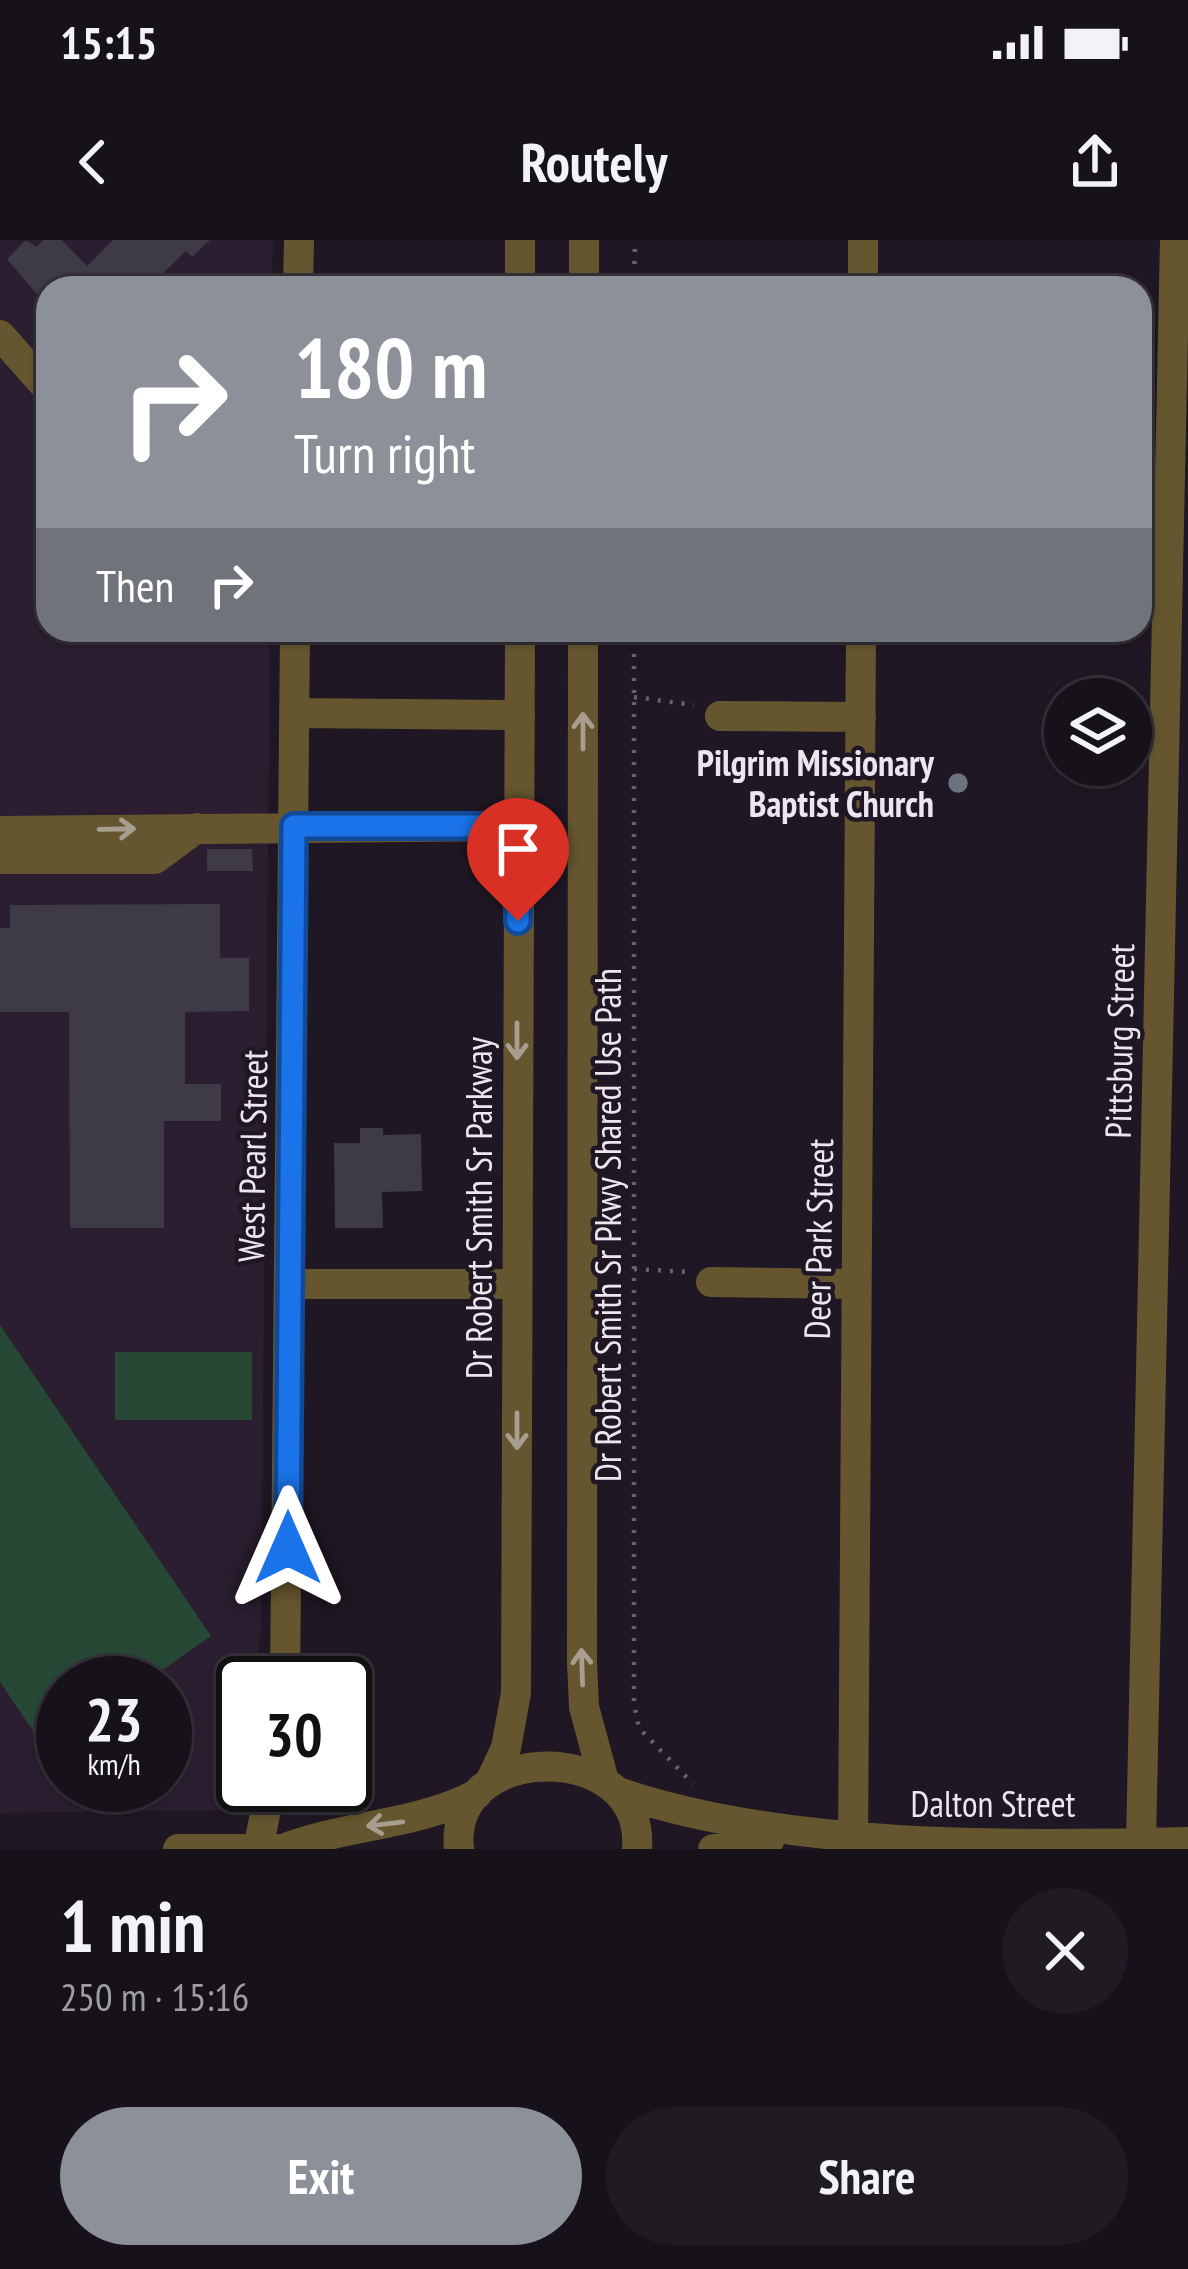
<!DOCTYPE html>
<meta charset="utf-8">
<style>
:root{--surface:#17111a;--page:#201a23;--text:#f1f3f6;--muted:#9e9da2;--line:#363139;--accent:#8c9099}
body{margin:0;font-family:"PT Sans Narrow",sans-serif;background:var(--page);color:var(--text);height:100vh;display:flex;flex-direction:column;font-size:45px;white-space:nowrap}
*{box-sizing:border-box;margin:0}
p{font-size:39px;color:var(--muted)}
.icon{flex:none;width:66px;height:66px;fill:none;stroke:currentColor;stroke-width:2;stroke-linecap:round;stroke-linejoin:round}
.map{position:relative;height:1609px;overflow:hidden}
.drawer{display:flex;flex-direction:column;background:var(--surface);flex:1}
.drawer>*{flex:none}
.top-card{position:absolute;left:36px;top:36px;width:1116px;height:366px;border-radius:36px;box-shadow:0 3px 9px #0004,0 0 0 3px var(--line);background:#8c9099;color:#fff;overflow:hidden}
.tools{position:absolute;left:1044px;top:438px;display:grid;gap:24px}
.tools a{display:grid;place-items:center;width:108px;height:108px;border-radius:50%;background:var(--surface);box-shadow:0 3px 9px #0004,0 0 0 3px var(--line);font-size:60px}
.speed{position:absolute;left:36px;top:1416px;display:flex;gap:24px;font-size:60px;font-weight:700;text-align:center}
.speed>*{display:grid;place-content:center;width:156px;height:156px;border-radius:50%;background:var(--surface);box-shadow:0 3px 9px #0004,0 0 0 3px var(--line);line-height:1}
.speed small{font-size:30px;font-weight:400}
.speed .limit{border:6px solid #111;border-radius:18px;background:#fff;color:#111}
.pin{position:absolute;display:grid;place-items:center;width:102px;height:102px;color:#fff;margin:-123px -51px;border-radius:50% 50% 50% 0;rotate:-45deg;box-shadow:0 0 12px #0007}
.pin .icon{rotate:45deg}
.me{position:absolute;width:132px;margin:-66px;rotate:0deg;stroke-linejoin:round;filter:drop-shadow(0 0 9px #0008)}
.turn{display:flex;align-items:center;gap:42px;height:252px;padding:0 60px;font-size:54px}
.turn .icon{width:156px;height:156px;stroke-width:2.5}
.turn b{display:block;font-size:84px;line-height:102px}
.then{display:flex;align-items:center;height:114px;padding:0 60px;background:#0003;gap:24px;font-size:45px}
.round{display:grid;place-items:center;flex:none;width:126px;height:126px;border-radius:63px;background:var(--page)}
.headline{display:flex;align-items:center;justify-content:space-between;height:204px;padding:0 60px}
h1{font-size:72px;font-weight:800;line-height:90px}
.action{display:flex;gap:24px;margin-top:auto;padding:24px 60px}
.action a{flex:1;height:138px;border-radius:72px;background:var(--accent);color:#fff;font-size:48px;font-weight:800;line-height:138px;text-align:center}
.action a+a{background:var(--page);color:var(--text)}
.status{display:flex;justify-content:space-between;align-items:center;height:84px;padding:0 60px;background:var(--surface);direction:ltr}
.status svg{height:33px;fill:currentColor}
header{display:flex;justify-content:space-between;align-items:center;height:156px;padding:0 60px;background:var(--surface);font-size:54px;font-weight:800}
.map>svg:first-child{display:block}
.built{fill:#2a1e30;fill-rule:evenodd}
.green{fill:#264835}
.building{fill:#3e3a48}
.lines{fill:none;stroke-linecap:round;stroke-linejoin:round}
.path{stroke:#69626d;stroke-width:4.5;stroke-dasharray:3 9;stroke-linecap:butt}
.minor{stroke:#65562f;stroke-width:30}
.oneway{stroke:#a89e8f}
.route-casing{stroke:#114b97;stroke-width:30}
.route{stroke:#1a73e8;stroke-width:21}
.worship-dot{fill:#6b7280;stroke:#1f1723;stroke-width:4.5}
.labels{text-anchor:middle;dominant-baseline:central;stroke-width:9;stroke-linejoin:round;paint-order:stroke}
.poi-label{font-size:36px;font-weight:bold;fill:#ece6ef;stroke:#1f1723;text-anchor:end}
.street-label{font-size:36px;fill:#ece6ef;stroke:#1f1723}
</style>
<div class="status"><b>15:15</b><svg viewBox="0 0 49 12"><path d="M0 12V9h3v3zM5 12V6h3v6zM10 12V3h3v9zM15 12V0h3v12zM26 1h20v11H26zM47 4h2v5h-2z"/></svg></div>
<header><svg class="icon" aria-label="back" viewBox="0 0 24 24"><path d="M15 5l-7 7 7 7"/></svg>Routely<svg class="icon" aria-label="share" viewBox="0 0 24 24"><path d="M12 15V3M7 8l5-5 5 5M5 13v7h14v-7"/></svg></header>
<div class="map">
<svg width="1188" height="1609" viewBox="0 0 1188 1609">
<rect width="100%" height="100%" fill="#1f1723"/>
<path class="built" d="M0 0H273L272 48H48V390H270L261 1390 255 1443H243L240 1570 0 1573ZM63 1443H165V1545H63Z"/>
<path class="green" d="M0 1085 211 1396 144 1443H63V1498L46 1510 0 1442Z
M115 1112H252V1180H115Z"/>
<path class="building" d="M26 0 37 7 43 0H62L87 26 113 0H210L192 17 186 11 148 48H48V67L7 19Z
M207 609H252L253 631H207Z
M220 664V718H249V771L185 772V844H221V881H164V988H70L69 772H0V688H10V665Z
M360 888H383V895L421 894 422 951 382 952 383 988H335L334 903H360Z"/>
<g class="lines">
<path class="path" d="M634 48 635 0
M634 390V1464L639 1488 693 1544
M634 457 694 465
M634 1029 688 1032"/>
<path class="minor" d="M520 0V48
M298 48 299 0
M584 48V0
M863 48V0
M0 95 48 149
M583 390 582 1422 584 1467 604 1541
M295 473 520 475
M720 476 861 477
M0 591 518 586
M0 619H155L197 588
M711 1042 856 1044
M290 1044H517
M285 1443 295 390
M490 1542 506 1508 516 1453 520 390
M618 1552C784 1609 1009 1606 1188 1602
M1141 1603 1175 0
M288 1607C351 1584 417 1585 477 1554
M178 1609H295
M258 1609 271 1545
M459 1609C447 1500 646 1498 637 1609
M713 1609 769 1601
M853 1609 861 390"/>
</g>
<defs><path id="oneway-shaft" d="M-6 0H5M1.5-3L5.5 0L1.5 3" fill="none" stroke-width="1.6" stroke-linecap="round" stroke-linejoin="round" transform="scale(3)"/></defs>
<g class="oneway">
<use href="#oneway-shaft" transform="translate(583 491) rotate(-90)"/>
<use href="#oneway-shaft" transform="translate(117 589) rotate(-1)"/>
<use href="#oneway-shaft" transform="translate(517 801) rotate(90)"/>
<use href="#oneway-shaft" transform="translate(517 1191) rotate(90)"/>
<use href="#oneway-shaft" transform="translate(582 1427) rotate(-92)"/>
<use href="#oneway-shaft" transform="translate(385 1584) rotate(173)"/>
</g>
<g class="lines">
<defs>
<path id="route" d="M288 1308 294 586H518V681"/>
</defs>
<use href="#route" class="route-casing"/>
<use href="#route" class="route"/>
</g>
<circle class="worship-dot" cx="958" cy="543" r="12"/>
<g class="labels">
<g class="poi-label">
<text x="934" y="522">Pilgrim Missionary<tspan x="934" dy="41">Baptist Church</tspan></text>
</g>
<g class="street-label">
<text transform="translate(1119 801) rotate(-89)">Pittsburg Street</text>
<text transform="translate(252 916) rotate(-89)">West Pearl Street</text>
<text transform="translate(478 968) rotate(-90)">Dr Robert Smith Sr Parkway</text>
<text transform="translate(607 985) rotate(-90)">Dr Robert Smith Sr Pkwy Shared Use Path</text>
<text transform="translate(818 999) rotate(-89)">Deer Park Street</text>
<text x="993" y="1563">Dalton Street</text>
</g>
</g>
</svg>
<div class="tools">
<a><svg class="icon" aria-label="layers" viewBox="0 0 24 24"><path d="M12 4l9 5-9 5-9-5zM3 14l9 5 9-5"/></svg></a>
</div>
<div class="speed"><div>23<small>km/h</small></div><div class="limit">30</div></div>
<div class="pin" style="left:518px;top:681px;background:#d93025"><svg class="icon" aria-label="arrive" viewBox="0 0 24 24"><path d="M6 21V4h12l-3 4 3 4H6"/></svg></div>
<svg class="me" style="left:288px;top:1308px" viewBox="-20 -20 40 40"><path d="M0-17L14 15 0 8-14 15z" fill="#1a73e8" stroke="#fff" stroke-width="4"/></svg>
<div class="top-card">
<div class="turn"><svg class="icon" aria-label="right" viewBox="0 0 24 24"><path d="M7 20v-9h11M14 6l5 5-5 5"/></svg><div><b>180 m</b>Turn right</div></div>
<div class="then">Then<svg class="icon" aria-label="right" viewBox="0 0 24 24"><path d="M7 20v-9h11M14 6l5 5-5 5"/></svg></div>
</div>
</div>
<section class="drawer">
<div class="headline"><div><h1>1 min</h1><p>250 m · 15:16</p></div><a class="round"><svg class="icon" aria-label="close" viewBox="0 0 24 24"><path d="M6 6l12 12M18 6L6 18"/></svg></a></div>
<div class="action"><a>Exit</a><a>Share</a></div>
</section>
